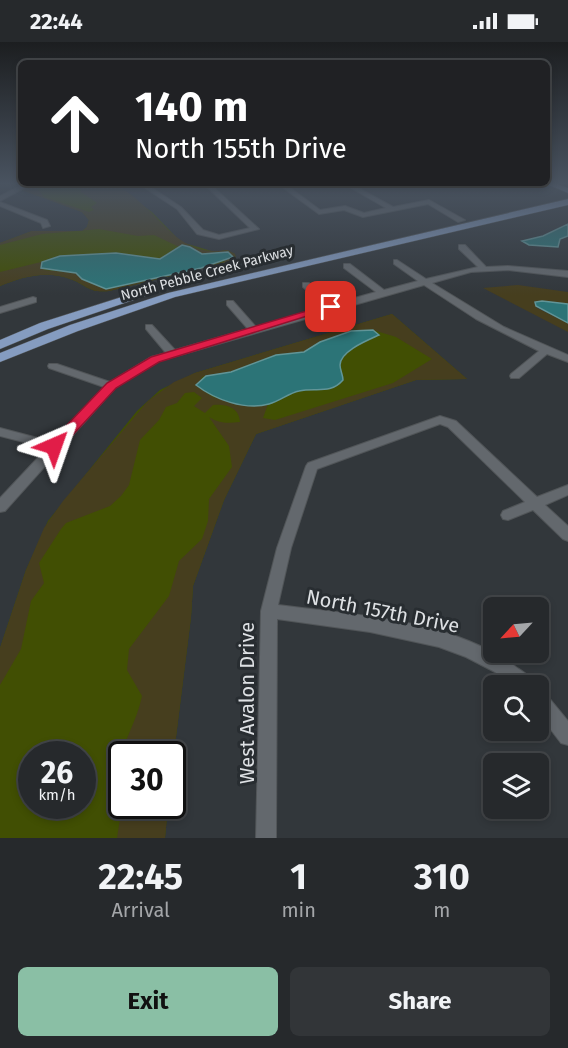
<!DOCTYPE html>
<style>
:root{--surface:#26292c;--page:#323538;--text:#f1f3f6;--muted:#a4a6a9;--line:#424548;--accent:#8abfa5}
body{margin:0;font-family:"Fira Sans",sans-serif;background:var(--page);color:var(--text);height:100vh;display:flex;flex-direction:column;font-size:22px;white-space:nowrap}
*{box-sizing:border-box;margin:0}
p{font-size:20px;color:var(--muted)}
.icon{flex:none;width:33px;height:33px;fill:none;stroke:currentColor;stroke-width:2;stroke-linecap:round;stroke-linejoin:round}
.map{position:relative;height:796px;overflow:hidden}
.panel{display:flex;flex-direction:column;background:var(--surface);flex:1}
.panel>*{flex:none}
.top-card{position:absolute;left:18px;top:18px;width:532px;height:126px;border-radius:9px;box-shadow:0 3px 9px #0003,0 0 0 2px var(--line);background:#202124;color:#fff;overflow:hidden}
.needle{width:39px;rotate:244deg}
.fabs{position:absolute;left:483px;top:555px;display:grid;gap:12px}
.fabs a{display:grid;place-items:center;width:66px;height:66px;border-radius:9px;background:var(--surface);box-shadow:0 3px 9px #0003,0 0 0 2px var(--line);font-size:30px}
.speed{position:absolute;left:18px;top:699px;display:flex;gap:12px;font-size:30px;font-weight:700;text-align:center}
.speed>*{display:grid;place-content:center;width:78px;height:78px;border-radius:50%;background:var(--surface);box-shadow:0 3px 9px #0003,0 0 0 2px var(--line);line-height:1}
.speed small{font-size:15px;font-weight:400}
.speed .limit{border:3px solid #111;border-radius:9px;background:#fff;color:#111}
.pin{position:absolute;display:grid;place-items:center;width:51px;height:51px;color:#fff;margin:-26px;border-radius:12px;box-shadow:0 3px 9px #0006}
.me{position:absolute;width:66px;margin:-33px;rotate:43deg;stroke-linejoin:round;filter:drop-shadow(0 0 4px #0008)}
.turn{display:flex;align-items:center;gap:21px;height:126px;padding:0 18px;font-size:27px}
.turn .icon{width:78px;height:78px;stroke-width:2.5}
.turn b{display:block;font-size:42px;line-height:51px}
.eta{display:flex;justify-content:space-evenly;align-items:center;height:102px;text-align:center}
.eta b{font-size:36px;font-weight:700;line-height:42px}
.action{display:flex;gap:12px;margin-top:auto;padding:12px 18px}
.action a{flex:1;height:69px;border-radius:9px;background:var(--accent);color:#111;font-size:24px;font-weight:700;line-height:69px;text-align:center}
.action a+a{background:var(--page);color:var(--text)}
.status{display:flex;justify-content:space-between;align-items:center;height:42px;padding:0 30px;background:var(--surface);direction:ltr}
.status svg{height:16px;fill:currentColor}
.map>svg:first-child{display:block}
.green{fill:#414f03;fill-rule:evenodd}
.sand{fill:#463e1e;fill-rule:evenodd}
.water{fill:#2c7477;stroke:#619598;stroke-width:1.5}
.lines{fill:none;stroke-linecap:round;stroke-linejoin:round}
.minor-casing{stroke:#515558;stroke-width:2}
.major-casing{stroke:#515558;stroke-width:1}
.minor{fill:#63686d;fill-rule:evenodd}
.major{fill:#859cc0;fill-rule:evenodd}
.route{fill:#e11d48;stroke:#92132f;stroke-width:1.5}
.labels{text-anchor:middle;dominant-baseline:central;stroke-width:6;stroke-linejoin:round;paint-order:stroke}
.far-street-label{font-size:14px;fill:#dee1e4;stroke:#282d31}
.near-street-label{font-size:20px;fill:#dee1e4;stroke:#282d31}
</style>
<div class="status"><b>22:44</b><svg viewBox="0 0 49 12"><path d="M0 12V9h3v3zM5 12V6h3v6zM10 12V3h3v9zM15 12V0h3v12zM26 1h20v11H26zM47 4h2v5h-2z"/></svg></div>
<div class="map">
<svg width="568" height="796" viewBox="0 0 568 796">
<rect width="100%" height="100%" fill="#32373b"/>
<path class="green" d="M32 142H112L152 170 181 200 215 210 227 208 235 212 236 218 109 249C88 251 87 243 70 237 46 228 22 235 0 244V201L32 189H82L87 185 89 178 82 170 22 148Z
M392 272 467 337 416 338 256 392 224 458 193 544 191 575 173 719 172 712H122V764H168L165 796H0V606L26 528 48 479 137 369 160 348 195 331ZM32 712H82V764H32Z"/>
<path class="sand" d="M32 142H50L37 146 44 155 89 170 94 168 91 165 97 161 81 150 80 142C89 142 105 139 113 142 156 160 173 218 227 208L235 212 236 218 109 249C88 251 88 243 70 237 46 228 22 235 0 244V230L41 220 44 228 76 231 82 237 106 247 224 220 222 210 202 212 190 205 177 204 154 193 138 194 99 187 42 192 0 203V201L32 189H82L87 185 89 178 82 170 22 148Z
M518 243 568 250V262L542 259 534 261 537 266 568 281V290L483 246Z
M392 272 467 337 416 338 256 392 224 458 193 544 191 575 173 719 172 712H122L121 759C108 716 134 693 142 654L127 628 129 607 169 554 179 519 202 497 208 479 209 457 232 425 229 404 209 375C219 382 229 381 240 380 239 365 226 362 213 363L205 371 194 364 202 356 194 350 185 351 177 361 166 365 159 378 140 398 129 443 121 454 110 464 66 481 61 487 39 521 44 541 31 559 21 607 0 643V606L26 528 44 486 63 459 148 359 174 340 195 331ZM373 288 396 295 432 317 393 341 275 378 263 376 268 362H239L213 355 198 345 202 335 231 330 276 313 304 310 320 300 348 290Z
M122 764H168L165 796H117Z"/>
<path class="water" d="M568 182V194L560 197 558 205 529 203 522 199 543 194Z
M182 203 190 205 202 212 228 210 233 215 201 226 106 247 82 237 76 231 41 226 42 220 60 214 116 211 160 217Z
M542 259 568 262V281L536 264 535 260Z
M373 288 379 293C368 298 340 309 340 323 340 328 343 333 343 338 330 353 316 345 299 349 289 351 280 359 269 362 245 369 214 357 196 343L206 334 231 330 276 313 304 310 320 300 351 289Z"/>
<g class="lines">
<defs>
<path id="minor" d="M24 142H31L0 159V154Z
M139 142H146L181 165 203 188 219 193 250 186 204 142H210L259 187 219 197 197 192 177 167Z
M278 142H285L320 168 345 164 364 171 386 166 344 142H351L393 165 429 158 465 178 458 180 428 162 363 175 344 168 319 172Z
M0 160 47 178 50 184 43 186 41 181 0 164Z
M459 203H465L486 225 508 224 568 229V235L508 228 471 230 432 241 504 285 568 313V320L547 312 519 336H511L510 334 511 332 539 309 476 277 424 243 159 319 115 346 5 469 0 470V456L47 406 0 394V386L53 400 104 345 49 326 48 324 49 322H57L110 340 151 315 166 311 146 287V283H152L175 308 248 287 227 263V259H233L256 285 325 265 303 245V241H309L333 262 376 250 344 226V222H350L384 248 418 239 394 222V218H397L426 237 478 225 459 207Z
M33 255 36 256V260L0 271V265Z
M440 374 456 379 537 455 568 443V453L545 463 568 484V499L563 497 533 468 508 478 503 477 501 473 503 469 525 460 448 385 440 382 317 427 291 506 278 563C355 573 452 577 516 625 523 630 532 635 535 644H512L495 630 466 615 439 605 370 590 277 577 276 796H256L261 569 277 506 306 424 308 421Z
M538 647 544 650 568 679V703L561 701 538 671Z"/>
<path id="major" d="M547 142H557L568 146V151Z
M568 157V163L175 255 78 289 0 320V311L70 283 168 251Z
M150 246 155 249 154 251 48 287 0 307V298L40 281Z"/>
</defs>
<use href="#minor" class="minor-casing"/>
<use href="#major" class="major-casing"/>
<use href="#minor" class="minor"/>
<use href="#major" class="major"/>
</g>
<linearGradient id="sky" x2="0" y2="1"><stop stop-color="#1c1e20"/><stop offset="0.56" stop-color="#495360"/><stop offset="1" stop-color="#495360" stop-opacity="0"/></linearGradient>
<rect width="568" height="253" fill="url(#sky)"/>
<path class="route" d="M327 263 336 265 159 320 116 346 59 408H49L47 404 107 341 151 315Z"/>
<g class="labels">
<g class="far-street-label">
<text transform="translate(207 231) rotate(-15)">North Pebble Creek Parkway</text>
</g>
<g class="near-street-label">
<text transform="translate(383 569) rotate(11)">North 157th Drive</text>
<text transform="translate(247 661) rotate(-90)">West Avalon Drive</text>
</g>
</g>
</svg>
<div class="fabs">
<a><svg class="needle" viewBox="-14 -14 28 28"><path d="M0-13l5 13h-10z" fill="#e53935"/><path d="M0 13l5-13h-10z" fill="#a4a6a9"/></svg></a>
<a><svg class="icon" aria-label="search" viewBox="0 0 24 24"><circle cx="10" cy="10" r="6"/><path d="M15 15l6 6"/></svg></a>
<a><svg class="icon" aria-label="layers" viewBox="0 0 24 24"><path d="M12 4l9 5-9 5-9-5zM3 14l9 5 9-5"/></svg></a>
</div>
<div class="speed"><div>26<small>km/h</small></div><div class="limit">30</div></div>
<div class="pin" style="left:331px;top:265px;background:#d93025"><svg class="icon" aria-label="arrive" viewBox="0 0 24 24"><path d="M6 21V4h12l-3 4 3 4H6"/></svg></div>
<svg class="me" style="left:54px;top:404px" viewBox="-20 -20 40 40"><path d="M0-17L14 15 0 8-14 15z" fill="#e11d48" stroke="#fff" stroke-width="4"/></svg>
<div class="top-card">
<div class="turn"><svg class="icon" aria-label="ahead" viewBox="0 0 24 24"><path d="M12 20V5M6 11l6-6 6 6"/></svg><div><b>140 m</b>North 155th Drive</div></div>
</div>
</div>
<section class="panel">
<div class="eta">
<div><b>22:45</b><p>Arrival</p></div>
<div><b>1</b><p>min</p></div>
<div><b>310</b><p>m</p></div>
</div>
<div class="action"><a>Exit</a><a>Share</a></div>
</section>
